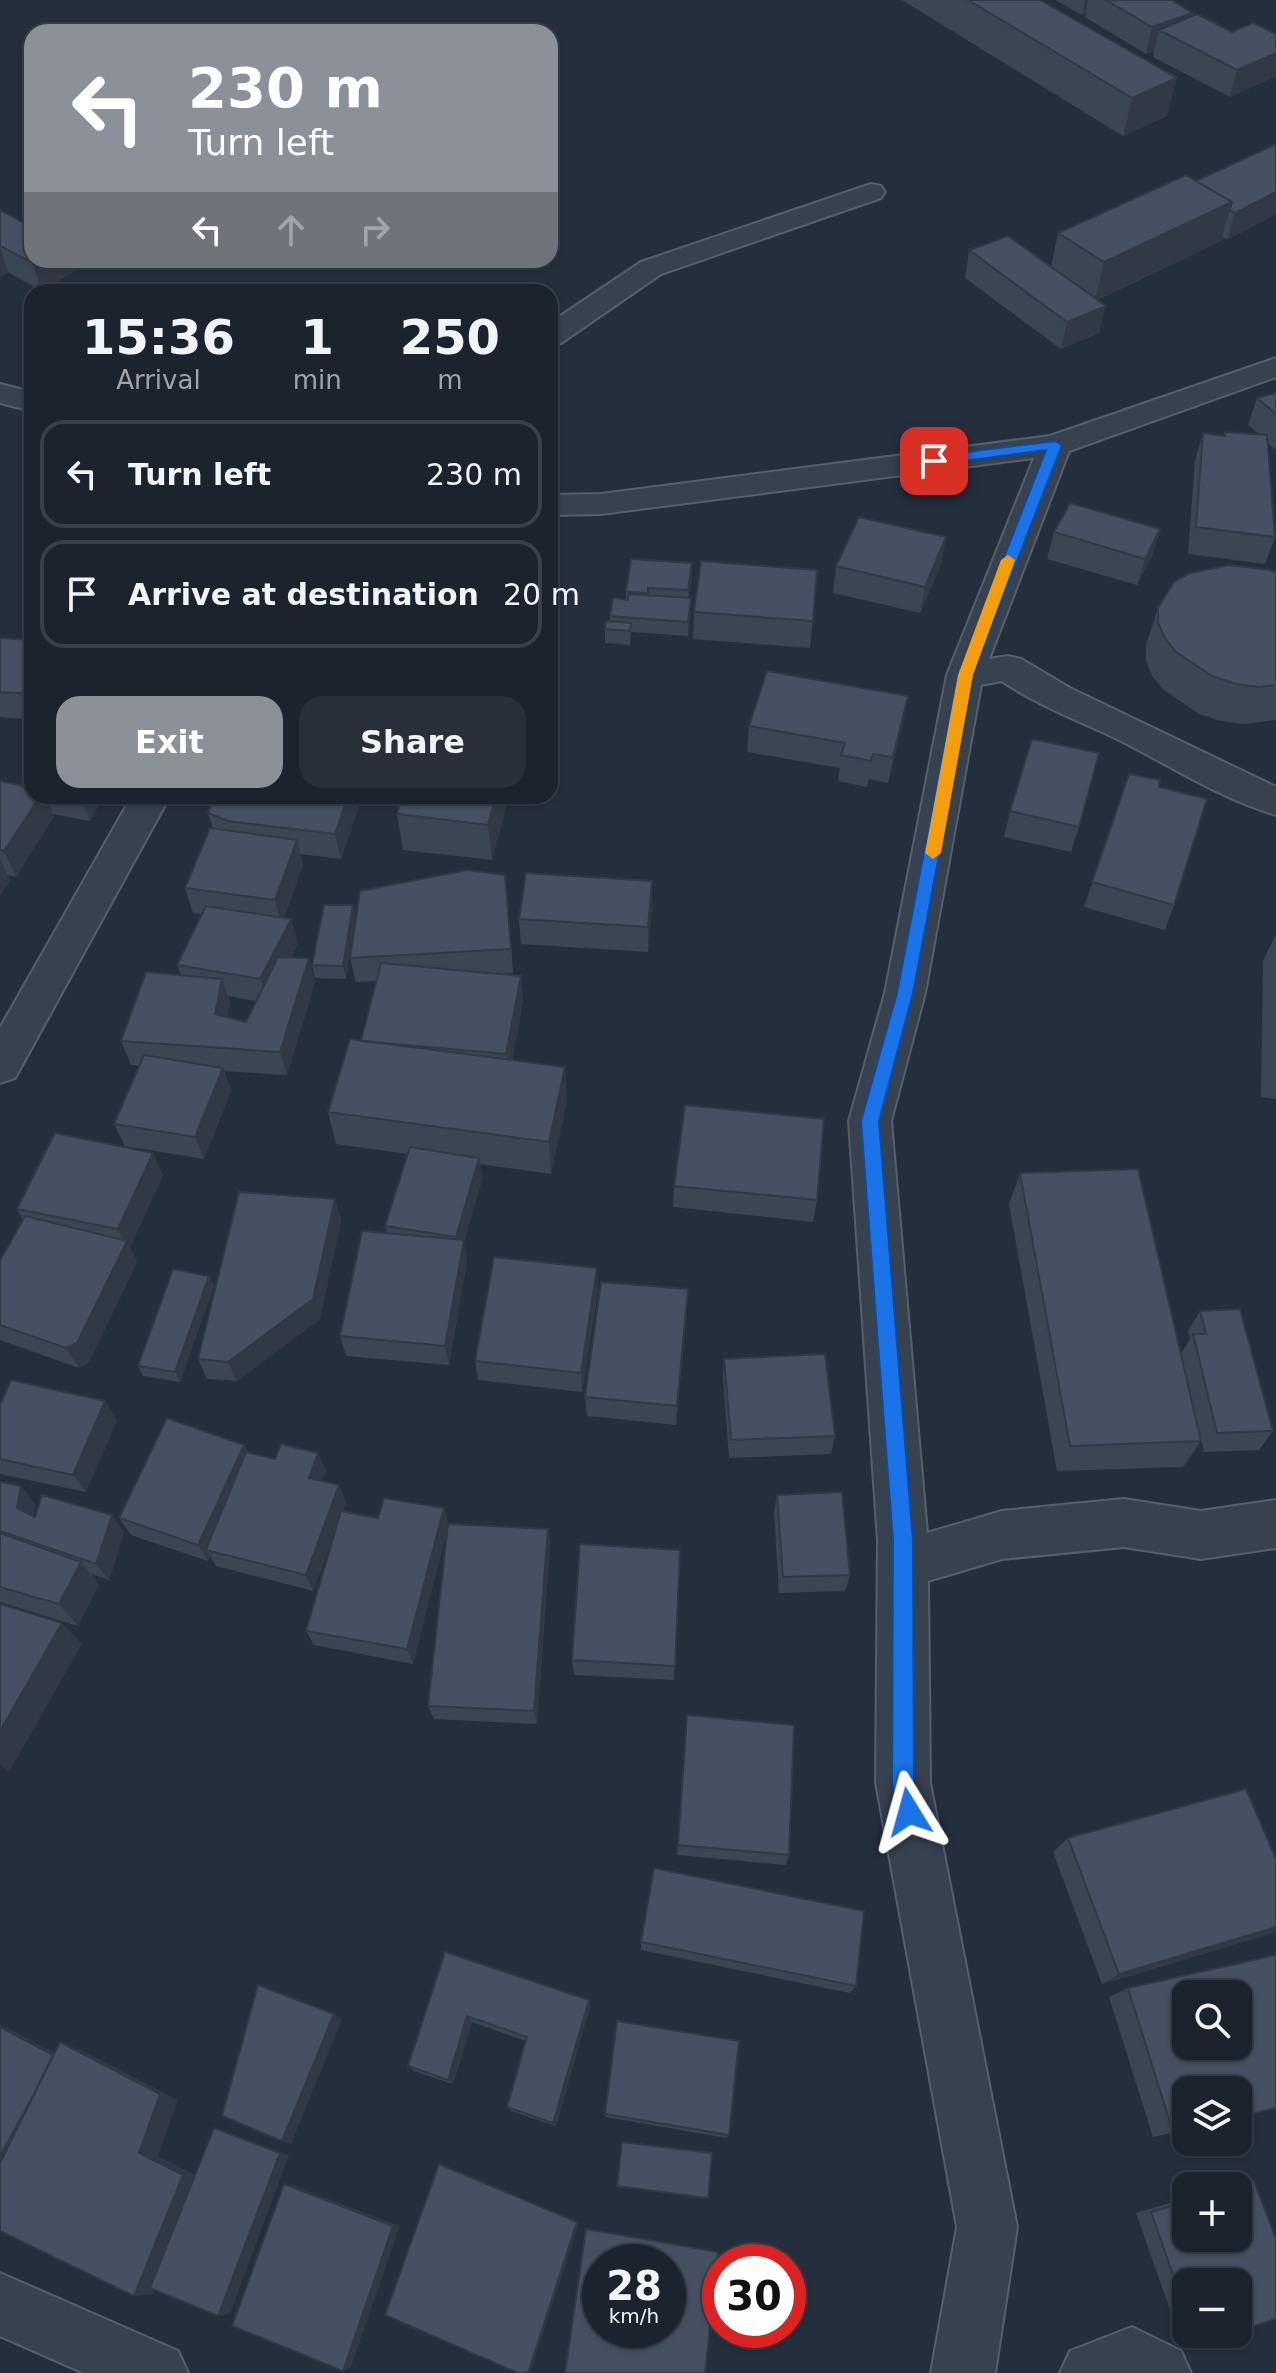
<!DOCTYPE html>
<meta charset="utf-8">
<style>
:root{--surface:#1b232e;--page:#282f3a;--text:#f1f3f6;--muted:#a0a4aa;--line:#39404a;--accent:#8c9099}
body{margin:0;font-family:"DejaVu Sans",sans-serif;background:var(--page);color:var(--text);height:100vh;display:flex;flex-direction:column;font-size:30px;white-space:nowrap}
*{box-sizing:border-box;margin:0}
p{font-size:26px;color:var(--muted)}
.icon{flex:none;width:44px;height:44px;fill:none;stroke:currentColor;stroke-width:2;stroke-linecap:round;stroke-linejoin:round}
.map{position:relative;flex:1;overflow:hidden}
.sheet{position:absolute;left:24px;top:284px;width:534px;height:520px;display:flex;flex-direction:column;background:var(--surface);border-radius:24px;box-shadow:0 2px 6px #0004,0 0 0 2px var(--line)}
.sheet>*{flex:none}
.banner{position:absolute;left:24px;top:24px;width:534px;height:244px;border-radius:24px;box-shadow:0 2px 6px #0004,0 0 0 2px var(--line);background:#8c9099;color:#fff;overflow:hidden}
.tools{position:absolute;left:1172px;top:1980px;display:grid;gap:16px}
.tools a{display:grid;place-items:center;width:80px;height:80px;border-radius:16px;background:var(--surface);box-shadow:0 2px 6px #0004,0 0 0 2px var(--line);font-size:40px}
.speed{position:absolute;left:582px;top:2244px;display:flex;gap:16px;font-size:40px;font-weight:700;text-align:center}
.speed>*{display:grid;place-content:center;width:104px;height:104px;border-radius:50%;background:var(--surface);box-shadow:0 2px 6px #0004,0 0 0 2px var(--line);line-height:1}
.speed small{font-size:20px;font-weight:400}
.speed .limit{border:12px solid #d22;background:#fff;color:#111}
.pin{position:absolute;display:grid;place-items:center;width:68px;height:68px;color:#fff;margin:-34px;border-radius:16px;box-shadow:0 4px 12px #0006}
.me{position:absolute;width:88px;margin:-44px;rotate:352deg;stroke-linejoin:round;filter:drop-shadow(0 0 6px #0008)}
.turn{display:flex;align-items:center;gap:28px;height:168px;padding:0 32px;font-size:36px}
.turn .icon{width:104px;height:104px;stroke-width:2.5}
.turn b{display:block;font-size:56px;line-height:68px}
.lanes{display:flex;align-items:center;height:76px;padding:0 32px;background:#0003;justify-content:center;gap:40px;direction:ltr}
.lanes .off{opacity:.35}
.eta{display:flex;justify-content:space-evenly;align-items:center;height:136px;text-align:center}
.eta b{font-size:48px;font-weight:800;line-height:56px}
.cta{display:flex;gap:16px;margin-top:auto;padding:16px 32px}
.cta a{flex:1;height:92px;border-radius:24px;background:var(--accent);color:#fff;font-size:32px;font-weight:800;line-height:92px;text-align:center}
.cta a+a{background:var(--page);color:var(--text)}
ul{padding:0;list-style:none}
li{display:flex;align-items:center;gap:24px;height:108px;margin:0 16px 12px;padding:0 16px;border:4px solid var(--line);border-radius:24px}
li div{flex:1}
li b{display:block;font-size:30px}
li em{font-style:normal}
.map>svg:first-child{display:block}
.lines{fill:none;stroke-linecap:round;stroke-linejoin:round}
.minor-casing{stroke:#565f6c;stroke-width:4}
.minor{fill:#38414e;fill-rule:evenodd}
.wall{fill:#3b4654;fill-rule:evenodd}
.shaded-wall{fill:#303945}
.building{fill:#455162;stroke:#303945;stroke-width:2;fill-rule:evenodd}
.route{fill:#1a73e8;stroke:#114b97;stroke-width:2}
.slow{fill:#f59e0b}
</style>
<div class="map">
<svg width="1276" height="2373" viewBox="0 0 1276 2373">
<rect width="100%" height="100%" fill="#242f3e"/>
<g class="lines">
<defs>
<path id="minor" d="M871 184 881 186 885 192 881 198 661 274 561 343 550 346V323L641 262Z
M1276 358V377L1069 451 989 659 1008 656 1021 659 1070 688 1276 787V815C1219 798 1171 766 1119 740 1080 721 1038 706 1002 681L981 685 925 993 891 1121 927 1533 1002 1511 1124 1499 1201 1511 1276 1500V1548L1201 1559 1124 1547 1002 1559 928 1581 930 1783 1017 2227 995 2373H931L957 2227 876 1783 878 1541 849 1121 885 993 947 675 1034 458 601 514 550 515V495L601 494 1050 436Z
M0 384 32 392V411L0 403Z
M132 796H170L15 1078 0 1083V1028Z
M0 2273 178 2351 188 2373H84L0 2336Z
M1132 2327 1181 2351 1191 2373H1060L1070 2351Z"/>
</defs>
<use href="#minor" class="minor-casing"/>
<use href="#minor" class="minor"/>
</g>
<path class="wall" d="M902 0H1040L1167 116 1123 136Z
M1055 0H1171L1192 16 1232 32 1276 34V76L1230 97 1153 57 1154 51 1146 54 1085 17 1086 14 1082 15Z
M1276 144V214L1227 240 1222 237 1221 241 1097 300 1099 333 1061 349 965 278 969 250 1051 267 1058 233 1196 181Z
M0 210 32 260H70L73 272 41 291 8 272 0 277Z
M1276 393V450L1268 443 1275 537 1265 564 1188 554 1195 460 1203 433 1224 436 1225 432 1259 434 1248 425 1257 398Z
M1160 529 1152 556 1137 585 1047 559 1054 532Z
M946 537 941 564 920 613 833 593 836 566Z
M692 563 689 598H691V612L688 636 631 632 630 645 605 643V629L610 621V616L626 600V592Z
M817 570 810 648 693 639 694 612Z
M1276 573V720L1244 724 1221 721 1199 714 1164 690 1152 676 1146 660V645L1158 608Z
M0 638 32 640V720L0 717Z
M908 696 903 722 888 783 869 779 867 787 838 781 840 768 747 752 749 726Z
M1129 774 1159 787 1174 905 1165 930 1084 907Z
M0 781 32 796H103L90 821 53 814 54 816 16 877 8 875 10 881 0 896Z
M402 796H509L492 860 403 850 397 814Z
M361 799 341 859 300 854 303 865 284 918 298 944 291 957 315 982 287 1075 224 1071 231 1091 204 1159 125 1146 114 1124 140 1066 131 1065 121 1041 181 975 177 965 202 914 193 913 185 888 213 828 208 813ZM228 996 256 1001 246 1022 227 1017 230 1003Z
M1010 811 1079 827 1071 852 1004 837Z
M508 900 513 973 500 974 521 976 523 1000 512 1060 567 1100 551 1174 480 1164 482 1180 464 1242 467 1261 449 1365 346 1356 340 1336 387 1233 385 1226 408 1154 336 1144 328 1112 361 1041 376 981 356 982 350 958 354 929 346 979 315 978 312 965 356 918Z
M652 906 648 952 521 944 519 919Z
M1276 934V1099L1261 1097 1263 961Z
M1020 1173 1201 1441 1183 1467 1057 1471 1009 1204Z
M163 1175 130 1247 137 1262 89 1362 79 1368 0 1340V1261L23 1220 17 1209Z
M674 1186 817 1200 813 1222 673 1207Z
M335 1199 341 1220 320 1319 237 1381 207 1379 198 1359Z
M214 1286 180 1382 143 1376 138 1366Z
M598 1289 582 1392 478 1380 475 1361Z
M687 1310 676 1425 587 1416 585 1397Z
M1200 1311 1273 1431 1259 1450 1204 1452 1181 1354 1190 1339 1188 1331Z
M724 1359 835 1436 831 1454 729 1458 723 1378Z
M105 1401 117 1420 86 1492 0 1474V1405Z
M248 1452 275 1459 318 1453 326 1471 322 1481 346 1502 343 1511 378 1518 444 1508 448 1524 548 1529 550 1545 537 1724 434 1719 428 1706 447 1530 413 1664 314 1645 306 1631 336 1530 313 1591 216 1566 210 1556 208 1561 131 1535 119 1518Z
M0 1482 21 1486 35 1504 33 1516 124 1532 109 1580 91 1574 99 1585 78 1626 0 1602Z
M777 1495 850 1575 845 1591 779 1593 774 1512Z
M680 1550 674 1680 574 1675 572 1660Z
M687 1715 789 1855 786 1865 677 1855Z
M1068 1838 1276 1932 1102 1984 1053 1852Z
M641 1942 856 1986 850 1993 641 1950Z
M445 1952 590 2006 556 2126 511 2111 507 2107 526 2041 472 2022 453 2084 414 2071 408 2066Z
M1128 1988 1186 2130 1153 2137 1109 1997Z
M605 2114 729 2135 727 2138 606 2117Z
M622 2142 708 2198 617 2187Z
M1254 2181 1186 2282V2334H1229L1198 2344 1181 2341 1136 2213 1186 2198V2238L1238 2186H1227L1237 2183Z"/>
<path class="shaded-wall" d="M1085 0H1088L1086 14 1082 15Z
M1193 13 1187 39 1159 30 1154 51 1146 54 1152 27Z
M1276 53V76L1230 97 1237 70Z
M1177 78 1167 116 1123 136 1132 98Z
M1276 192V214L1227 240 1235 213Z
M1232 202 1221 241 1095 300 1104 262Z
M0 247 8 272 0 277Z
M39 260H70L73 272 41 291 33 263Z
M1106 306 1099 333 1061 349 1067 322Z
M1160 529 1152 556 1137 585 1145 559Z
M946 537 941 564 920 613 925 587Z
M692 563V577L688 604V590Z
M555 588 557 615 550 651V616Z
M691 598V612L688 636V622Z
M908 696 903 722 888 783 893 757Z
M40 796H46L54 816 16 877 4 851Z
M80 796H103L90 821Z
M348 796H360L361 799 341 859 335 834Z
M496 796H509L492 860 488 825Z
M297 840 303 865 281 925 275 900Z
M0 858 10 881 0 896Z
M652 881V906L648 952V927Z
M353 905 356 918 346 979 343 966Z
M291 919 298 944 268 1003 260 979Z
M309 958 315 982 287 1075 280 1052Z
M521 976 523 1000 508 1078 506 1054Z
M222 979 230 1003 223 1038 215 1014Z
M565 1067 567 1100 551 1174 549 1142Z
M223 1068 231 1091 204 1159 195 1137Z
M153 1153 163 1175 130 1247 137 1262 89 1362 79 1368 66 1348 125 1244 118 1229Z
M479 1158 482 1180 464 1242 467 1261 449 1365 445 1346 459 1258 456 1237Z
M335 1199 341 1220 320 1319 237 1381 228 1362Z
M597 1268 598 1289 582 1392 581 1373Z
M209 1276 214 1286 180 1382 175 1372Z
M688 1289 687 1310 676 1425 677 1406Z
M105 1401 117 1420 86 1492 73 1475Z
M244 1445 253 1463 206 1550 210 1556 208 1561 198 1545Z
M318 1453 326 1471 317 1495 309 1478Z
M339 1485 346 1502 313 1591 306 1575Z
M21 1486 35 1504 31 1525 17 1508Z
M444 1508 448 1525 413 1664 407 1649Z
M112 1515 124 1532 109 1580 96 1564Z
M548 1529 550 1545 537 1724 534 1711Z
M81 1562 99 1585 78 1626 59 1604Z
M62 1623 82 1644 9 1772 0 1765V1731Z
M1276 1927V1932L1102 1984 1119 1974Z
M589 2000 590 2006 556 2126 553 2123Z
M334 2014 342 2020 291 2144 282 2141Z
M467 2016 472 2022 453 2084 448 2080Z
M0 2024 70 2061 0 2191Z
M60 2042 81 2050 178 2100 158 2156 201 2178 154 2294 134 2296 139 2153Z
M214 2128 289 2155 230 2314 218 2316Z
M284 2184 294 2186 400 2226 351 2367 343 2371Z
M577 2222 579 2223 530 2373H528Z"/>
<path class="building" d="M968 0H1040L1177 78 1132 98Z
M1106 0H1171L1193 13 1152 27Z
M1197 14 1232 32 1253 23 1276 34V53L1237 70 1159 30Z
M1276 144V192L1235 213 1230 210 1232 202 1196 181Z
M1186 175 1232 202 1104 262 1058 233Z
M0 210 32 227V260H39L33 263 0 246Z
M1008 236 1106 306 1067 322 969 250Z
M113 286 134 292H105Z
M1276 393V414L1257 398Z
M1225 432 1267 435 1275 537 1196 527 1203 433 1225 436Z
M1070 503 1160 529 1145 559 1054 532Z
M859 517 946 537 925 587 836 566Z
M631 559 692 563 688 590 648 588V593L626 592Z
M701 561 817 570 813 621 694 612Z
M1229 565 1270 570 1276 573V685L1259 687 1236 684 1212 676 1176 652 1165 638 1158 623V608L1174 582 1190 573Z
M550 588H555L550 616Z
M629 594 691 598 688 622 610 616 613 598 628 600Z
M606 621 631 623 630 631 605 629Z
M0 638 32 640V694L0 692Z
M767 671 908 696 893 757 873 754 871 761 841 755 845 743 749 726Z
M1032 739 1099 753 1079 827 1010 811Z
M1129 774 1160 780 1159 787 1207 799 1174 905 1092 882Z
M0 781 32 788V796H40L4 851 0 850Z
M215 796H348L335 834 228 821 208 813Z
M402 796H496L488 825 397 814Z
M210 828 297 840 275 900 185 888Z
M467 870 505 875 511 949 350 958 360 891Z
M526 873 652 881 648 927 519 919Z
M324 905H353L343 966 312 965Z
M206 906 291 919 260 979 177 965Z
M278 957 309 958 280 1052 121 1041 146 972 222 979 215 1014 246 1022Z
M381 963 521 976 506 1054 361 1041Z
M350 1039 565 1067 549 1142 328 1112Z
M144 1055 223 1068 195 1137 114 1124Z
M685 1105 824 1119 817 1200 674 1186Z
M55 1133 153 1153 118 1229 17 1209Z
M410 1147 479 1158 456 1237 385 1226Z
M1138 1169 1201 1441 1070 1446 1020 1173Z
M239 1192 335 1199 313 1299 228 1362 198 1359Z
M25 1216 127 1241 77 1343 66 1348 0 1325V1261Z
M362 1231 464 1240 445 1346 340 1336Z
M494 1257 597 1268 581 1373 475 1361Z
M173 1269 209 1276 175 1372 138 1366Z
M601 1282 688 1289 677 1406 585 1397Z
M1240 1309 1273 1431 1217 1433 1193 1334H1206L1200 1311Z
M825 1354 835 1436 731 1440 724 1359Z
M11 1380 105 1401 73 1475 0 1459V1405Z
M167 1418 244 1445 198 1545 119 1518Z
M281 1444 318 1453 309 1478 339 1485 306 1575 206 1550 246 1452 275 1459Z
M0 1482 21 1486 17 1508 35 1517 42 1495 112 1515 96 1564 0 1531Z
M842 1492 850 1575 783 1577 777 1495Z
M384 1498 444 1508 407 1649 306 1631 341 1511 378 1518Z
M448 1524 548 1529 534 1711 428 1706Z
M0 1533 81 1562 59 1604 0 1587Z
M580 1544 680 1550 675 1666 572 1660Z
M0 1604 62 1623 0 1731Z
M687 1715 794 1725 789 1855 678 1845Z
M1246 1789 1276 1859V1927L1119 1974 1068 1838Z
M654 1868 864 1911 856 1986 641 1942Z
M445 1952 589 2000 553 2123 507 2107 527 2037 467 2016 448 2080 408 2066Z
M1276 1955V2108L1238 2117V2090H1186V2130L1173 2132 1128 1988ZM1186 1994H1238V2046H1186Z
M258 1985 334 2014 282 2141 222 2116Z
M617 2021 739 2041 729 2135 605 2114Z
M0 2027 53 2055 34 2094 0 2156Z
M60 2042 160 2094 139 2153 183 2175 134 2296 0 2231V2163Z
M214 2128 280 2153 218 2316 150 2288Z
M622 2142 712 2153 708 2198 617 2186Z
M439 2164 577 2222 528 2373H518L385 2315Z
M1254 2181 1276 2239V2319L1238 2331V2282H1186V2312L1151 2212 1186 2202V2238H1238V2186Z
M284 2184 393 2226 343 2371 232 2326Z
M586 2229 718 2252 705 2373H565ZM600 2262H668V2330H600Z
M1194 2334H1229L1198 2344Z"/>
<path class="route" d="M1055 441 1062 445 973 675 913 993 879 1121 913 1541 914 1783 920 1812 917 1820 909 1824 901 1820 892 1783 893 1541 861 1121 897 993 958 675 1046 450 934 465 927 461 934 456Z"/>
<path class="slow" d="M1008 555 1015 560 973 675 941 853 933 859 925 853 958 675 1001 560Z"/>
</svg>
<div class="tools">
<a><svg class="icon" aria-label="search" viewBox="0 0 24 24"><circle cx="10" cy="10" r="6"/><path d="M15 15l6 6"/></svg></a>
<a><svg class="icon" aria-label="layers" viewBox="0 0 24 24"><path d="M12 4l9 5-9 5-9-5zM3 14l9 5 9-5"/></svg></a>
<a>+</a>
<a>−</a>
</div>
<div class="speed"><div>28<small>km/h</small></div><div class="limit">30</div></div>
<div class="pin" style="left:934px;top:461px;background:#d93025"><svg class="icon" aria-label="arrive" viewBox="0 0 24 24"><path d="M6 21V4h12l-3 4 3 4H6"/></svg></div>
<svg class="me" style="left:909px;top:1812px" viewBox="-20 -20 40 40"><path d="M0-17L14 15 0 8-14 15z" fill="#1a73e8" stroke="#fff" stroke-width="4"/></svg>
<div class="banner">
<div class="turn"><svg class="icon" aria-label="left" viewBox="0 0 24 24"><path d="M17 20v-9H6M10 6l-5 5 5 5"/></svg><div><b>230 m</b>Turn left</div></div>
<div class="lanes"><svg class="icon" aria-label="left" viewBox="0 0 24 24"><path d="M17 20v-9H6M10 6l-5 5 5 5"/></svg><svg class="icon off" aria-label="ahead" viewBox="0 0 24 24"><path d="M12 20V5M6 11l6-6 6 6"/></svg><svg class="icon off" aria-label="right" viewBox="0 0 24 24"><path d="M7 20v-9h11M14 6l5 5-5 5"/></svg></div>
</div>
<section class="sheet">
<div class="eta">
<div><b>15:36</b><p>Arrival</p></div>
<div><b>1</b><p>min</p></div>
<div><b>250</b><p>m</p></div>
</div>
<ul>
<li><svg class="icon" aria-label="left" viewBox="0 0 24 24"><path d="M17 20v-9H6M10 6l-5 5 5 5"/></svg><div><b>Turn left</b></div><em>230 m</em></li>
<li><svg class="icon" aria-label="arrive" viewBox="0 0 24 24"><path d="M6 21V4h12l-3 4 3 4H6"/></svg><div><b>Arrive at destination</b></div><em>20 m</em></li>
</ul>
<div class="cta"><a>Exit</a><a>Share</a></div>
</section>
</div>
